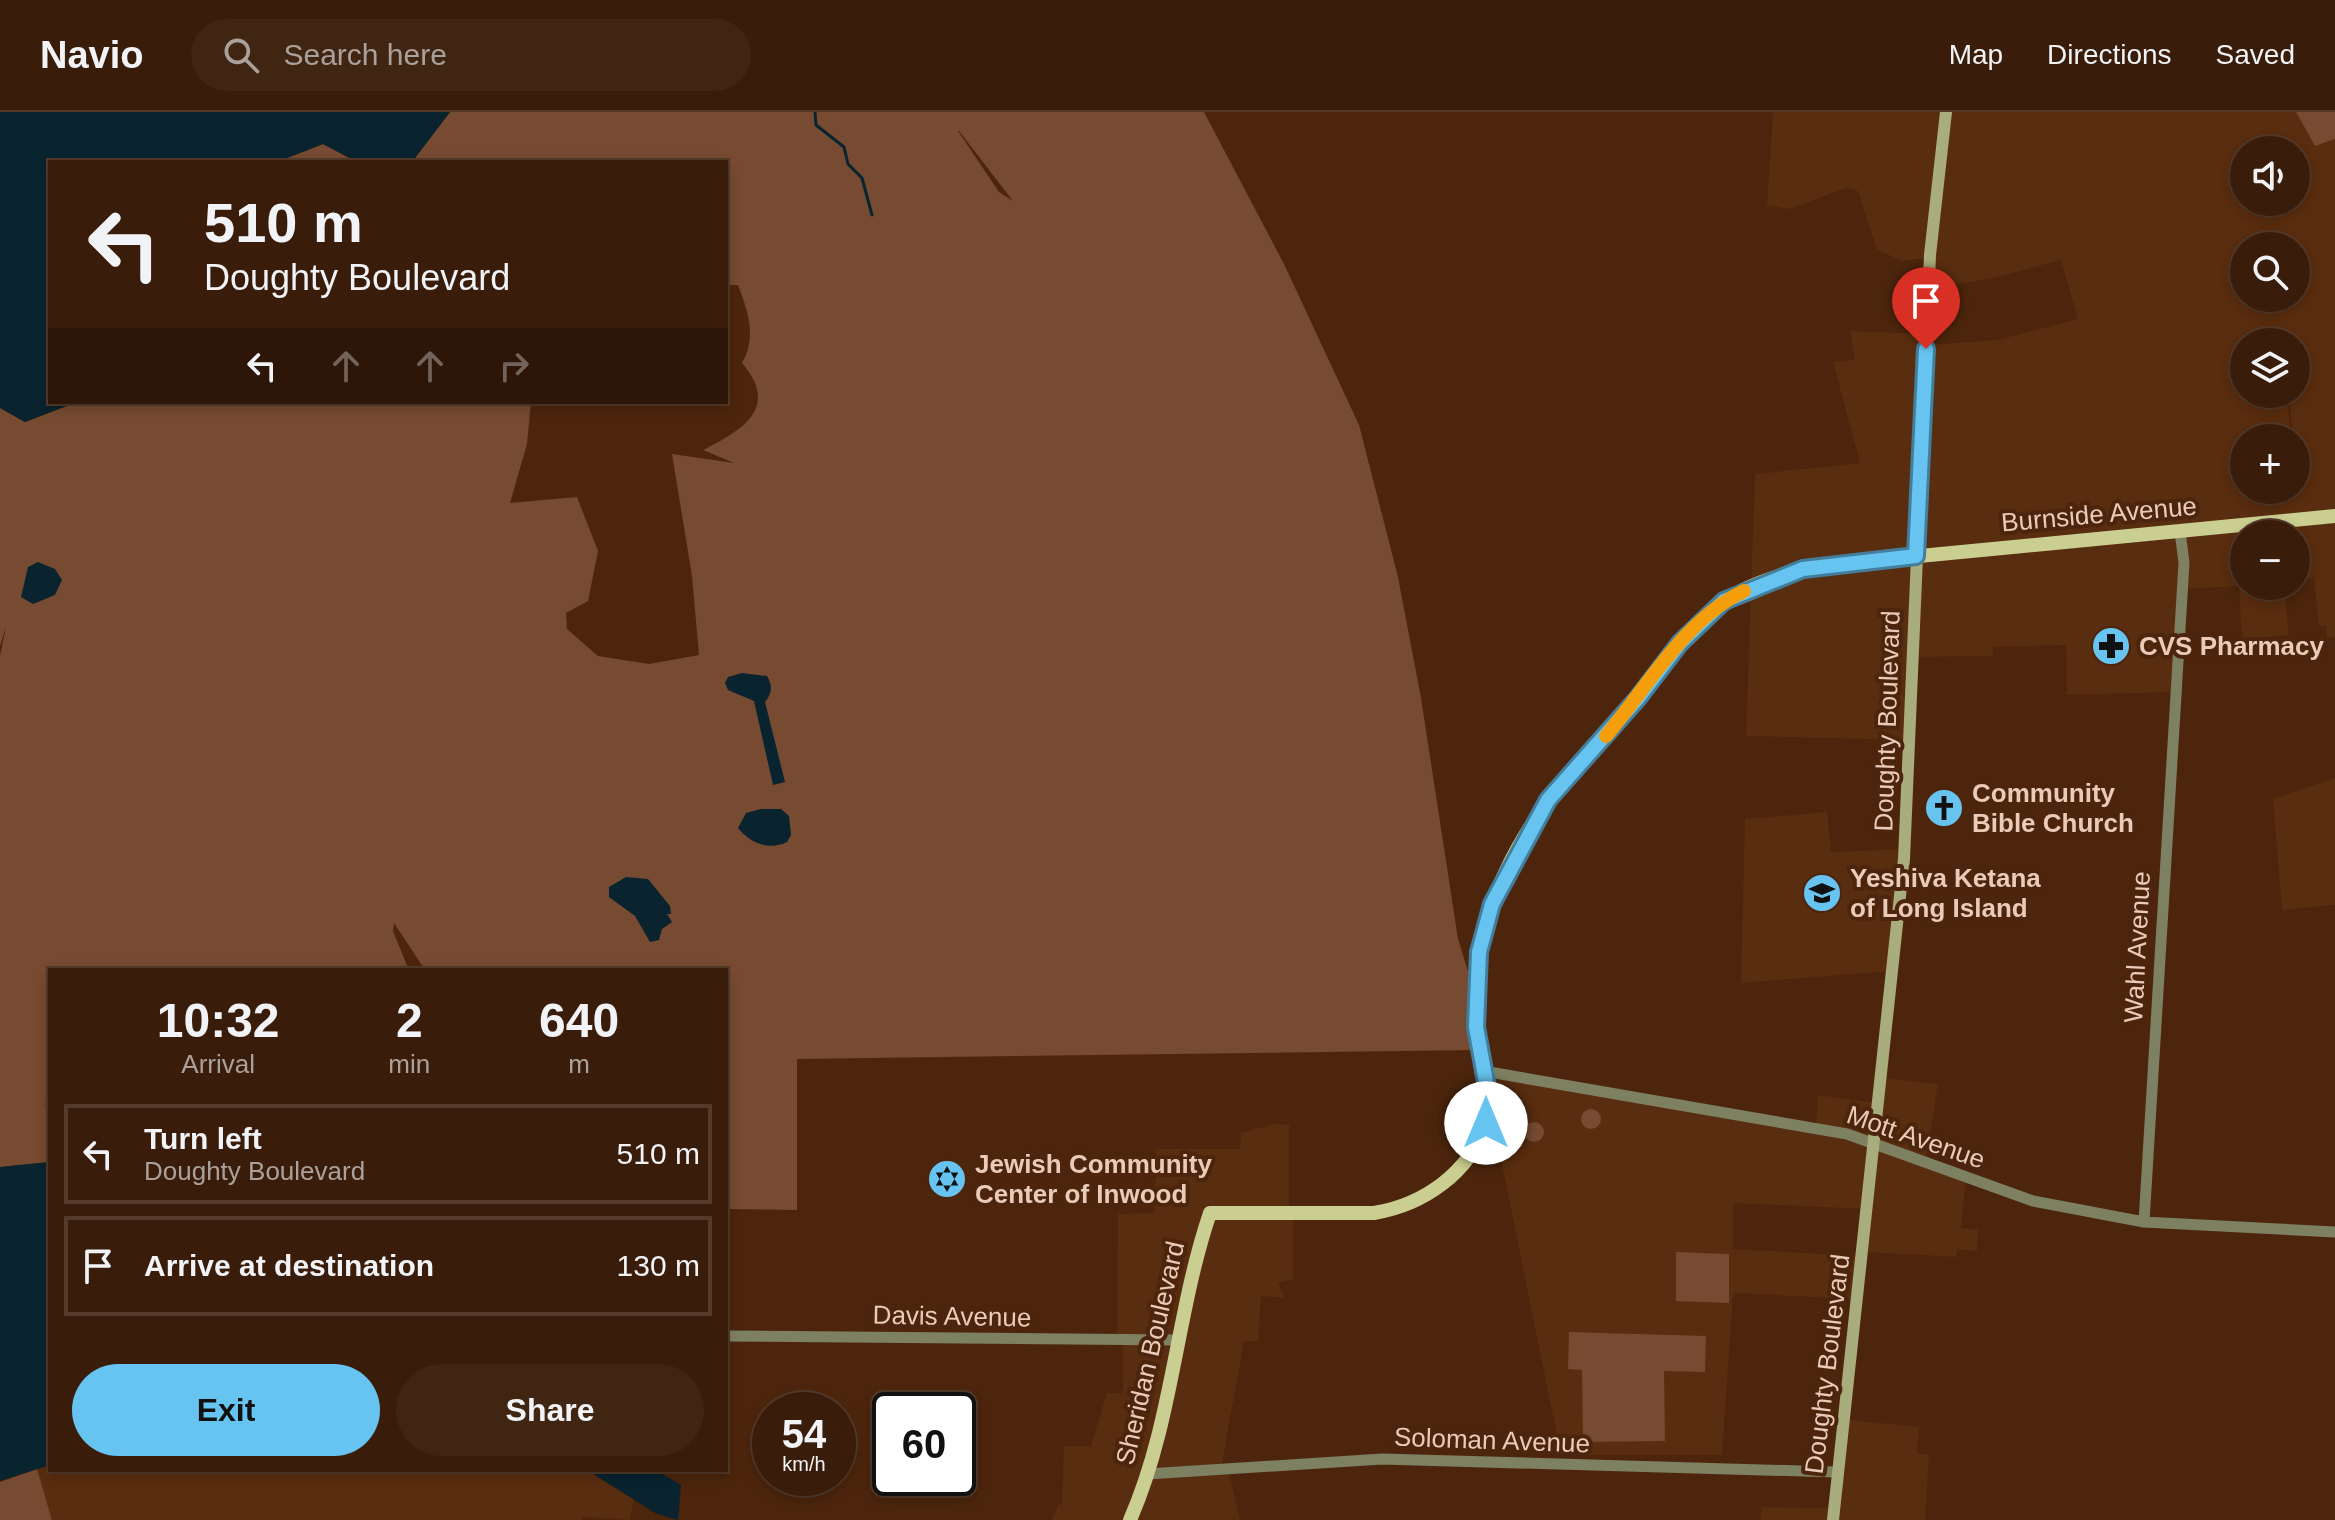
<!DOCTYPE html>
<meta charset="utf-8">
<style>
:root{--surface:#391c09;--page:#402512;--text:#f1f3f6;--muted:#aba19c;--line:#533a2a;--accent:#67c4f0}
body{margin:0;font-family:Arial,sans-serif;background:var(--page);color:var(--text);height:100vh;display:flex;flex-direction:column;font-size:30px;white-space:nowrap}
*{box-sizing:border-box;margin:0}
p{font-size:26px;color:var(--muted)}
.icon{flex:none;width:44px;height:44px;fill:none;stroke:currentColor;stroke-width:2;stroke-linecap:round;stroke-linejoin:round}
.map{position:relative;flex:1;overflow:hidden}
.sheet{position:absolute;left:48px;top:856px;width:680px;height:504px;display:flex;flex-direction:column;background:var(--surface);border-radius:0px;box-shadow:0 4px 12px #0003,0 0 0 2px var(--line)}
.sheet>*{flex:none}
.top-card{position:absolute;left:48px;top:48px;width:680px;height:244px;border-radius:0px;box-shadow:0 4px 12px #0003,0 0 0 2px var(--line);background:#391c09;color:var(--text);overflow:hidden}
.tools{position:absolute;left:2230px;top:24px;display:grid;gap:16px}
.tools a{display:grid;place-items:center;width:80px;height:80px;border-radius:50%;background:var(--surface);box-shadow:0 4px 12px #0003,0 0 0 2px var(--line);font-size:40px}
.speed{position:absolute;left:752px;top:1280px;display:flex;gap:16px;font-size:40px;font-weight:700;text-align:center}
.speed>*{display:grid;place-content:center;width:104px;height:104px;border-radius:50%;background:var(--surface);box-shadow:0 4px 12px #0003,0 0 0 2px var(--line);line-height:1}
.speed small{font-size:20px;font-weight:400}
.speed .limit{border:4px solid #111;border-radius:12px;background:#fff;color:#111}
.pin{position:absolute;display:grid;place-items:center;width:68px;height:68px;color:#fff;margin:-82px -34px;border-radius:50% 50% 50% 0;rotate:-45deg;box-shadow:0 0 8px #0007}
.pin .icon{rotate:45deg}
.me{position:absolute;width:88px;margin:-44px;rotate:0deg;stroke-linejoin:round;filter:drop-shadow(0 0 6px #0008)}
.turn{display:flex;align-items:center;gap:28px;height:168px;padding:0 24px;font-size:36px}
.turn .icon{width:104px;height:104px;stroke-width:2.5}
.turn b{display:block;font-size:56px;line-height:68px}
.lanes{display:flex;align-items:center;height:76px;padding:0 24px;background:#0003;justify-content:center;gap:40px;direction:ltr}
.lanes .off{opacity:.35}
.eta{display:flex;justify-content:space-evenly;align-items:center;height:136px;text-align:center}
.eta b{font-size:48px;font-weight:800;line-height:56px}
.action{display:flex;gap:16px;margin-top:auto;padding:16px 24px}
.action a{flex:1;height:92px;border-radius:48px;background:var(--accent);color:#111;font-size:32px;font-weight:800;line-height:92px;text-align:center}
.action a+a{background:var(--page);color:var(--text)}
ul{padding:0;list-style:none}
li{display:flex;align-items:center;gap:24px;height:100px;margin:0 16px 12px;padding:0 8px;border:4px solid var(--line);border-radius:0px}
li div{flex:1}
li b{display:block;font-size:30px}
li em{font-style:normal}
header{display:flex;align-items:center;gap:48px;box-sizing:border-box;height:112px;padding:0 40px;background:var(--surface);border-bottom:2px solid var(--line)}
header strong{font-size:38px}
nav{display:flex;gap:44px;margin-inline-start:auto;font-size:28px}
.search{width:560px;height:72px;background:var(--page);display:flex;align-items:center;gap:20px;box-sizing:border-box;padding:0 28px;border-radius:44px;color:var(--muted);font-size:30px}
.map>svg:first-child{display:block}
.built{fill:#592d0f;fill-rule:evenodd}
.green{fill:#764b31;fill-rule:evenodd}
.water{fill:#09232f}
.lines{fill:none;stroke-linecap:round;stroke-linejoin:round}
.stream{stroke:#09232f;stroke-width:3}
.tertiary{stroke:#7e8062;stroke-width:11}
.secondary{stroke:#a9ac7c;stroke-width:12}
.primary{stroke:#cace90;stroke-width:14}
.route-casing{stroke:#437f9c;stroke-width:20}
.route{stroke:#67c4f0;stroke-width:14}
.slow{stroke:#f59e0b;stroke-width:14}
.labels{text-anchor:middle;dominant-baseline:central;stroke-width:8;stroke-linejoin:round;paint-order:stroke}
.street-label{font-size:26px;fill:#eacbb9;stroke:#4c250c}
.poi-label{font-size:26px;font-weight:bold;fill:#eacbb9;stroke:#4c250c;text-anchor:start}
</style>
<header>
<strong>Navio</strong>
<div class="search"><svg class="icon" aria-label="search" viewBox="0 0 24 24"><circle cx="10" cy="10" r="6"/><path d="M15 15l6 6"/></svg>Search here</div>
<nav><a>Map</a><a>Directions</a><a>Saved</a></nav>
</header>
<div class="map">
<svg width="2335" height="1408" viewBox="0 0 2335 1408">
<rect width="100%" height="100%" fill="#4c250c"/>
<path class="built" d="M1773 0H2296L2315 34 2335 27V525L2327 526 2326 514H2319L2314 466 2296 467V422H2244V474H2284L2289 523 2242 528 2239 474 2185 477 2179 580 2067 583 2066 533 1993 535V544L1913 545 1908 628 1746 624 1755 362 1860 351 1833 250 1855 248 1850 219 1925 222V233L1997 228 2078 207 2061 148 1990 167 1927 176 1928 146 1903 149 1877 138 1858 79 1846 76 1790 97 1767 93ZM2244 38H2296V90H2244ZM2244 134H2296V186H2244ZM2244 230H2296V282H2289L2293 326H2296V378H2244V326H2291L2287 282H2244Z
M2335 666V793L2282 798 2273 687Z
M1827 700 1831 740 1905 737 1893 859 1741 871 1745 707Z
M1483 959 1875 1029 1865 1097 1733 1091V1137L1861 1144 1855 1187 1733 1181 1722 1343H1561Z
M1885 966 1938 972 1926 1046 1878 1028Z
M1818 983 1876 991 1873 1025 1816 1013Z
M1275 1012 1289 1013V1102L1293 1103V1167L1278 1170 1284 1186 1261 1184 1258 1229H1244L1221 1357H1228L1240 1408H1052L1059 1391 1062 1393 1064 1334H1091L1107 1281H1123V1229H1117L1118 1102 1155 1101 1156 1037H1240L1241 1021Z
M1877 1032 1966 1065 1961 1116 1978 1118 1977 1139 1957 1137 1956 1145 1864 1140Z
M1840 1307 1919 1315 1917 1341 1929 1343 1925 1408H1760L1762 1395 1830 1396Z
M50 1353V1358H587L634 1387 630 1408 583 1405 582 1408H52L37 1357Z"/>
<path class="green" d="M450 0H1204L1284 152 1359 313 1398 465 1421 586 1458 827 1475 882 1479 938 797 947V1098L726 1097V858H425L394 811 393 819 408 856 412 858H50V989L43 993 50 991V1050L0 1055V544L6 515 0 534V296L25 310 77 290H531L527 332 510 391 577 385 598 439 588 489 566 501 567 517 598 544 649 552 699 543 692 464 672 342 734 351 703 338C741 319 781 296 742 251 757 225 748 199 738 173H726V50H412ZM958 19H959L1013 89 999 80Z
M2296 0H2335V27L2315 34Z
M323 32 357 50H277Z
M1581 1007a10 10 0 1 1 20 0a10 10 0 1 1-20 0Z
M1524 1020a10 10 0 1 1 20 0a10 10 0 1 1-20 0Z
M1676 1140 1729 1142V1191L1676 1189Z
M1569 1220 1706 1224 1705 1260 1664 1259 1665 1329 1583 1330 1582 1258 1568 1257Z
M37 1357 52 1408H0V1370Z"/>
<path class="water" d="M0 0H450L412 50H357L323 32 277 50H50V290H77L25 310 0 296Z
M38 450 55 457 62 468 55 483 33 492 21 485 28 455Z
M742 561 767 564C773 574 772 581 765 590L785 670 773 673 754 589 728 578 725 571 728 565Z
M761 697H781L789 704 791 723 787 730C769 739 750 731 738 716L746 701Z
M626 765 648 767 670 794 671 802H667L672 810 662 817 659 828 650 830 635 804 609 785V775Z
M50 1050V1353L0 1369V1055Z
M587 1358H656L681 1373 678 1408 655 1401Z"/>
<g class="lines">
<path class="stream" d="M815 0 816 13 844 35 848 52 862 66 872 103"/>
<path class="tertiary" d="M1483 959 1847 1022 2033 1089 2144 1110 2335 1120
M2144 1110 2184 451 2180 419
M726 1224 1178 1228
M1147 1362 1382 1347 1836 1360"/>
<path class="secondary" d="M1833 1408 1904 747 1930 143 1946 0"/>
<path class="primary" d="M1130 1408C1173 1310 1176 1201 1210 1101H1374C1423 1093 1470 1061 1486 1011 1495 981 1479 945 1476 915 1474 891 1475 866 1479 843 1486 790 1517 731 1548 689 1573 654 1608 622 1636 589 1664 555 1687 515 1724 489 1753 469 1792 459 1826 453L2335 404"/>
</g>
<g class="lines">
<defs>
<path id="route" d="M1486 1011 1489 986 1476 915 1479 840 1492 792 1548 688 1638 586 1680 531 1724 489 1803 457 1916 444 1926 237"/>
</defs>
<use href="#route" class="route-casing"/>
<use href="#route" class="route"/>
<path class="slow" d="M1606 624C1648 574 1684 508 1744 479"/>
</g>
<defs>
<symbol id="pharmacy-disc" viewBox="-11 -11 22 22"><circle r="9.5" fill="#67c4f0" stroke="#4c250c"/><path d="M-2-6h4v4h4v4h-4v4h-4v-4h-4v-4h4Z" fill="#111"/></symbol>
<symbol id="church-disc" viewBox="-11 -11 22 22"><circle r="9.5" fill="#67c4f0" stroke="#4c250c"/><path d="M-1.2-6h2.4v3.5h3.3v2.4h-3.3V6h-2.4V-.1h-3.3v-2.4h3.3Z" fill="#111"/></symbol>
<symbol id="school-disc" viewBox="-11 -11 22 22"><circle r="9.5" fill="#67c4f0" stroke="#4c250c"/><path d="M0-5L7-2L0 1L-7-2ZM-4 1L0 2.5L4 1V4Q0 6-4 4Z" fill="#111"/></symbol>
<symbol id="synagogue-disc" viewBox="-11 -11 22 22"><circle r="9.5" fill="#67c4f0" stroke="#4c250c"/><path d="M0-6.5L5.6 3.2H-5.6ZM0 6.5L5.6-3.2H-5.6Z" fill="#111"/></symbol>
</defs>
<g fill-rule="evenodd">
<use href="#pharmacy-disc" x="2089" y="512" width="44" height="44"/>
<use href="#church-disc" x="1922" y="674" width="44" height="44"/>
<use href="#school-disc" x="1800" y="759" width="44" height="44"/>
<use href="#synagogue-disc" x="925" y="1045" width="44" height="44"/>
</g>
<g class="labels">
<g class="street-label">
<text transform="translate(2099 402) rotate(-5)">Burnside Avenue</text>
<text transform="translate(1887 609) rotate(-88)">Doughty Boulevard</text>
<text transform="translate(2137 835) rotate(-87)">Wahl Avenue</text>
<text transform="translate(1916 1025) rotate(19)">Mott Avenue</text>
<text transform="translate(952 1204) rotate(1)">Davis Avenue</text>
<text transform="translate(1150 1241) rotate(-77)">Sheridan Boulevard</text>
<text transform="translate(1827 1252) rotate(-83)">Doughty Boulevard</text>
<text transform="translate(1492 1328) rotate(2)">Soloman Avenue</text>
</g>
<g class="poi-label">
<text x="2139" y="534">CVS Pharmacy</text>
<text x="1972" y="681">Community<tspan x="1972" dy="30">Bible Church</tspan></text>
<text x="1850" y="766">Yeshiva Ketana<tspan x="1850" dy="30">of Long Island</tspan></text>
<text x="975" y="1052">Jewish Community<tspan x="975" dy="30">Center of Inwood</tspan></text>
</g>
</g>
</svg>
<div class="tools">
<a><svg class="icon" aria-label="sound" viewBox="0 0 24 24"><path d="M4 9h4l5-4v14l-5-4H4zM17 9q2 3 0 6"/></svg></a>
<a><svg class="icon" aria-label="search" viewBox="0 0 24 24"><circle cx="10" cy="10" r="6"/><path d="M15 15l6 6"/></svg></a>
<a><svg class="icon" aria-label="layers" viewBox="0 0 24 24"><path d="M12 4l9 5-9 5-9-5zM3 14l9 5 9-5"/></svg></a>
<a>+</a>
<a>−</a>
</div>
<div class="speed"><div>54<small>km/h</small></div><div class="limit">60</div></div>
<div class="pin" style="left:1926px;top:237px;background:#d93025"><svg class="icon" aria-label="arrive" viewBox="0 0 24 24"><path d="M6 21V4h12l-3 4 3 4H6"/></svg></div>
<svg class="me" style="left:1486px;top:1011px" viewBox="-20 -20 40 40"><circle r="19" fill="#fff"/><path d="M0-13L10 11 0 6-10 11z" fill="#67c4f0"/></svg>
<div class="top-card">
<div class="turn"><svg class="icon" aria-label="left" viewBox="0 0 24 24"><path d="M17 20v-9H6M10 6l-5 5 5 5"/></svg><div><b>510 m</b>Doughty Boulevard</div></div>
<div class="lanes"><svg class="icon" aria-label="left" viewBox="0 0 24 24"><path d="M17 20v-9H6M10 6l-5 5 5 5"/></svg><svg class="icon off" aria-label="ahead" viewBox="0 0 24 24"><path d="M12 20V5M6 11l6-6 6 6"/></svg><svg class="icon off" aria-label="ahead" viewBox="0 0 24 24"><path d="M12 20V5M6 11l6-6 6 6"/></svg><svg class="icon off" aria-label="right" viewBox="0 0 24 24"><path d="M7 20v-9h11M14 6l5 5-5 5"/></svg></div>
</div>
<section class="sheet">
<div class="eta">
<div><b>10:32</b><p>Arrival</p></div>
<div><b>2</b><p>min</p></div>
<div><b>640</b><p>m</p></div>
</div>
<ul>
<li><svg class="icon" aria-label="left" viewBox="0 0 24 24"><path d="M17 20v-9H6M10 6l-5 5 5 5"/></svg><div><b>Turn left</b><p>Doughty Boulevard</p></div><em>510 m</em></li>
<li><svg class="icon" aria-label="arrive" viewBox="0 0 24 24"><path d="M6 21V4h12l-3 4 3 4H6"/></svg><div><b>Arrive at destination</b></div><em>130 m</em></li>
</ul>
<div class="action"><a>Exit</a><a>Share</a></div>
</section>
</div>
